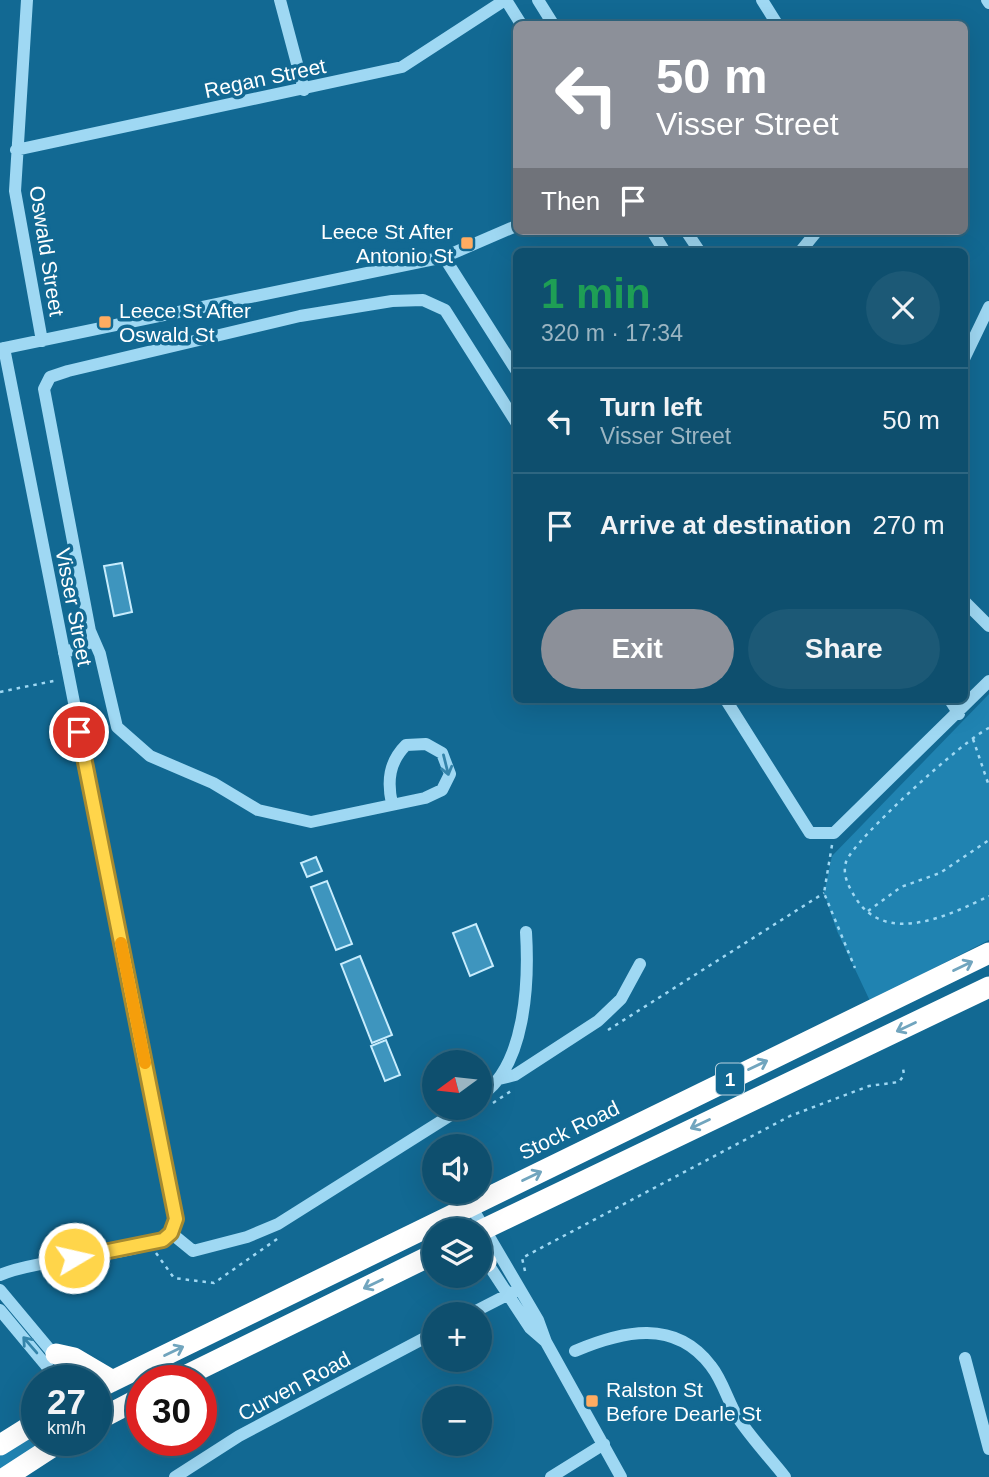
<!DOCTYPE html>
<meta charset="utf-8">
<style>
:root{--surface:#0e4f6e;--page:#1c5976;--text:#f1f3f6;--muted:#9bb5c2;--line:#2e6681;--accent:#8c9099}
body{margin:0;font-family:Arial,sans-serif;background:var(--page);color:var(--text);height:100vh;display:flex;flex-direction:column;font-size:26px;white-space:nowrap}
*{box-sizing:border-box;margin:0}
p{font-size:23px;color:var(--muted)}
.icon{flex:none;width:38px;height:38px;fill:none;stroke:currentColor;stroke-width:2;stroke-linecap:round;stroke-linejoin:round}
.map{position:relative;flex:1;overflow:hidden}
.details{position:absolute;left:513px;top:248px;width:455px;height:455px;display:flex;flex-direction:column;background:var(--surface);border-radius:10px;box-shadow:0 7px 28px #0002,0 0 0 2px var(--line)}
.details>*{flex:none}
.guide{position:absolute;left:513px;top:21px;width:455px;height:214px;border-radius:10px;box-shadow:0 7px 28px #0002,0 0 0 2px var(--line);background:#8c9099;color:#fff;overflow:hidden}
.needle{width:46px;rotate:255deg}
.fabs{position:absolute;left:422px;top:1050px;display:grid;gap:14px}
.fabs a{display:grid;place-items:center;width:70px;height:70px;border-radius:50%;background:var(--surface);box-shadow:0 7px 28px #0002,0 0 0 2px var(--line);font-size:35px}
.speed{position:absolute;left:21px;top:1365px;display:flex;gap:14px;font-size:35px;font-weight:700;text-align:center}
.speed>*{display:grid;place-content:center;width:91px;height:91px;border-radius:50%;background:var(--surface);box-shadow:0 7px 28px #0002,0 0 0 2px var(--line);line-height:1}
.speed small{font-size:18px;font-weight:400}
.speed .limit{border:10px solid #d22;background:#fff;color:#111}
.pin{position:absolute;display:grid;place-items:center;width:60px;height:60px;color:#fff;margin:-30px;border:4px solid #fff;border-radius:50%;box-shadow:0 2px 7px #0007}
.me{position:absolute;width:77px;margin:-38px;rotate:81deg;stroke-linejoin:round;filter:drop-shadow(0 0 5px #0008)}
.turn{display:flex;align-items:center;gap:24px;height:147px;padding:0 28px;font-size:32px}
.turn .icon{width:91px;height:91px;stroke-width:2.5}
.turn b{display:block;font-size:49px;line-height:60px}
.then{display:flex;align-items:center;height:66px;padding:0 28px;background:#0003;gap:14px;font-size:26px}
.round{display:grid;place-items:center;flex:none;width:74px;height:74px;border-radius:37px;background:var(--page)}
.head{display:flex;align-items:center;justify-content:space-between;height:119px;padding:0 28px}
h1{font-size:42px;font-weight:600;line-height:52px;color:#1e9e55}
.primary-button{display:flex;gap:14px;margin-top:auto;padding:14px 28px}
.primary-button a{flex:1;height:80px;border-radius:42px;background:var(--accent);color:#fff;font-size:28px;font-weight:600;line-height:80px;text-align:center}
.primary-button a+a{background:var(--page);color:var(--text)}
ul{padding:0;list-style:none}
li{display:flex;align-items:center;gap:21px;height:105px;padding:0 28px;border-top:2px solid var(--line)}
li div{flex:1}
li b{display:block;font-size:26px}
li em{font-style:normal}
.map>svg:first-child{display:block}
.green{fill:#2083b1}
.building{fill:#3e95be;stroke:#c7ecfd;stroke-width:2}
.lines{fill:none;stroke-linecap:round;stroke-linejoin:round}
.path{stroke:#9fd8f3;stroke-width:2.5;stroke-dasharray:3.5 5;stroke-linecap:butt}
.minor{stroke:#9fd8f3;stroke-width:12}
.highway{stroke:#fff;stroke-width:21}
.oneway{stroke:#3585ab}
.oneway2{stroke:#71a5be}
.route-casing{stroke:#a68a30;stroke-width:18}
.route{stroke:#ffd54a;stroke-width:12}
.slow{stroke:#f59e0b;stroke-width:12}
.poi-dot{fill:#ffac61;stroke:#126993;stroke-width:2.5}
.labels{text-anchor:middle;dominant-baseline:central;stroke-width:7;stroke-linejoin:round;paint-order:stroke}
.shield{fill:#126993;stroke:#b8d2df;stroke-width:2}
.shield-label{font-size:19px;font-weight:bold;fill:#fff}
.street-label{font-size:21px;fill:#fff;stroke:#126993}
.poi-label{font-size:21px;fill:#fff;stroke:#126993;text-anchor:start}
</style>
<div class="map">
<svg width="989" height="1477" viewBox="0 0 989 1477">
<rect width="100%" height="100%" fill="#126993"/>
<path class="green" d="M989 694V940L870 1001 837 931 824 893 832 856Z
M37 1432V1440H46L0 1472V1456Z"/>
<path class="building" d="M122 563 132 612 114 616 104 566Z
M316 857 322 871 307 877 301 863Z
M327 881 352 944 336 950 311 887Z
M476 924 493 966 470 976 453 933Z
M360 956 392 1035 372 1043 341 964Z
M386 1040 400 1075 385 1081 371 1046Z"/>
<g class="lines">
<path class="path" d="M0 692 58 680
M989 728C966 738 853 840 846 862 842 875 849 887 855 897 885 947 950 915 989 896
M973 739 989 786
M832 845 824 893 855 968
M868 911 901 887 940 873 989 840
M608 1030 824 893
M493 1103 514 1089
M472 1116 484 1108
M156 1253 174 1278 214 1283 280 1237
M525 1271 522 1258 790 1116 869 1086 899 1082 904 1075 903 1068"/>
<path class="minor" d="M27 0 15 191 42 341
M280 0 304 90
M506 0 521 24
M538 0 553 24
M762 0 777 24
M987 0 989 3
M16 150 402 67 505 0
M652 231 665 252
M686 231 700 252
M800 252 817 231
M444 257 516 370
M0 349 444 257 516 226
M964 359 989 307
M964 601 989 626
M64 653 94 641
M726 700 810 833H834L989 681
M950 700 959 714
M392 804C387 781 389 762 406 745L426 744 442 753 450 774 442 790 425 798 311 822 258 810 213 783 150 756 117 727 100 654 90 631 44 389 50 377 68 371 300 316 392 301 423 300 445 310 516 422
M499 1079 515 1075 598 1021 621 999 640 964
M480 1096C526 1067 529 981 526 932
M471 1206 538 1320 546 1342 621 1477
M458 1212 468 1230
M171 1233 193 1251 247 1237 278 1224 462 1108
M484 1258 530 1328 545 1341
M0 1275C43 1256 143 1258 171 1233L176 1219 4 348
M0 1290 76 1381
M0 1310 59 1381
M470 1314 513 1292
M575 1351C622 1331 675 1318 711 1366 723 1381 728 1402 738 1418 752 1439 770 1458 785 1477
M965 1358 989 1449
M175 1477 239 1436 434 1333
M551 1477 604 1444"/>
<path class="highway" d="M480 1231 989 987
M480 1260 486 1262
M56 1354 74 1358 113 1381
M175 1381 434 1254
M96 1389 989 953
M96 1421 142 1397
M0 1445 37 1422
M6 1477 63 1440"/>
</g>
<defs><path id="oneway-shaft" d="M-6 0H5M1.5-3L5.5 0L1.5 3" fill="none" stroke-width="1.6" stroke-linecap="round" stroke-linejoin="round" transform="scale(1.75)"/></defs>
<g class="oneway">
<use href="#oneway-shaft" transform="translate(446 765) rotate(76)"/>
<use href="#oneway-shaft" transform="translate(30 1345) rotate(-131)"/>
</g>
<g class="oneway2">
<use href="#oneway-shaft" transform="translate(963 966) rotate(-26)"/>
<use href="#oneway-shaft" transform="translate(906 1027) rotate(155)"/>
<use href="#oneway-shaft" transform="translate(758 1065) rotate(-26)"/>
<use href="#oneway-shaft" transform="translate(700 1124) rotate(155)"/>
<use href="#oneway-shaft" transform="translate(532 1176) rotate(-26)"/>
<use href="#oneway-shaft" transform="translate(373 1284) rotate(154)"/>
<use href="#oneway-shaft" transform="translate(174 1351) rotate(-26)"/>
</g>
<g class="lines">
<defs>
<path id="route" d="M74 1258 163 1240 171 1233 176 1219 79 732"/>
</defs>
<use href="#route" class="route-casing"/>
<use href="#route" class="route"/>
<path class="slow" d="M121 943 145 1063"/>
</g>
<g class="poi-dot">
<rect x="460" y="236" width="14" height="14" rx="3.5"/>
<rect x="98" y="315" width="14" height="14" rx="3.5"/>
<rect x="585" y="1394" width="14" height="14" rx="3.5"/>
</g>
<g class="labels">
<rect class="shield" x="716" y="1063.5" width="28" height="31" rx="5"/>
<g class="shield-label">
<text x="730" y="1079">1</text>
</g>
<g class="street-label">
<text transform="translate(265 78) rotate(-12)">Regan Street</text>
<text transform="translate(47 251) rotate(81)">Oswald Street</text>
<text transform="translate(74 607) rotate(79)">Visser Street</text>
<text transform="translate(569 1130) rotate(-26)">Stock Road</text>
<text transform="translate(294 1386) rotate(-28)">Curven Road</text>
</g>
<g class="poi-label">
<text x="453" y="231" text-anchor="end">Leece St After<tspan x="453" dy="24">Antonio St</tspan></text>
<text x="119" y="310">Leece St After<tspan x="119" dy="24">Oswald St</tspan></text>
<text x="606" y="1389">Ralston St<tspan x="606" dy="24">Before Dearle St</tspan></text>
</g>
</g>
</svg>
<div class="fabs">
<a><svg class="needle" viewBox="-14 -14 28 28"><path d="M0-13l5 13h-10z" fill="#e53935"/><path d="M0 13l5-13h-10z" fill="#9bb5c2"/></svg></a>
<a><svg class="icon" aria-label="sound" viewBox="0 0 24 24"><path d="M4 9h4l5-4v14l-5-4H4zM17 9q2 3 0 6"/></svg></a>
<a><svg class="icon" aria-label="layers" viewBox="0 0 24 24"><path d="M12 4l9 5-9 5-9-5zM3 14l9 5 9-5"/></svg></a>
<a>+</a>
<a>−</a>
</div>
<div class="speed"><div>27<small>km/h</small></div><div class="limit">30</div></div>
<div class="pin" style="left:79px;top:732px;background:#d93025"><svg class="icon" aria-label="arrive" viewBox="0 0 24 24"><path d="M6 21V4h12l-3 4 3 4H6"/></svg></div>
<svg class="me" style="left:74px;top:1258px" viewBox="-20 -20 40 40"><circle r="17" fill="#ffd54a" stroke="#fff" stroke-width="3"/><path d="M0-11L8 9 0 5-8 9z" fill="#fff"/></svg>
<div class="guide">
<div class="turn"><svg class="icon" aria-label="left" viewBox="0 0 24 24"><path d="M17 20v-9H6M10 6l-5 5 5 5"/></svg><div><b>50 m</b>Visser Street</div></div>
<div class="then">Then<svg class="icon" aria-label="arrive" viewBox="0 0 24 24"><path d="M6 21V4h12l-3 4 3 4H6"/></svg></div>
</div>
<section class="details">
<div class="head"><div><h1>1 min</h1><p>320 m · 17:34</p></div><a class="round"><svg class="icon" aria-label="close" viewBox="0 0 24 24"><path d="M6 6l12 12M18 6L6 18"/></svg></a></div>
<ul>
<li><svg class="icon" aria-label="left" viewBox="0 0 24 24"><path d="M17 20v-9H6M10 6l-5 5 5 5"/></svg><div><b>Turn left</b><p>Visser Street</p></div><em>50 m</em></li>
<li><svg class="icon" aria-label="arrive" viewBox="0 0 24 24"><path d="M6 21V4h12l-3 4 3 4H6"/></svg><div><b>Arrive at destination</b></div><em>270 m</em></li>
</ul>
<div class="primary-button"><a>Exit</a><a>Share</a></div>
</section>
</div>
